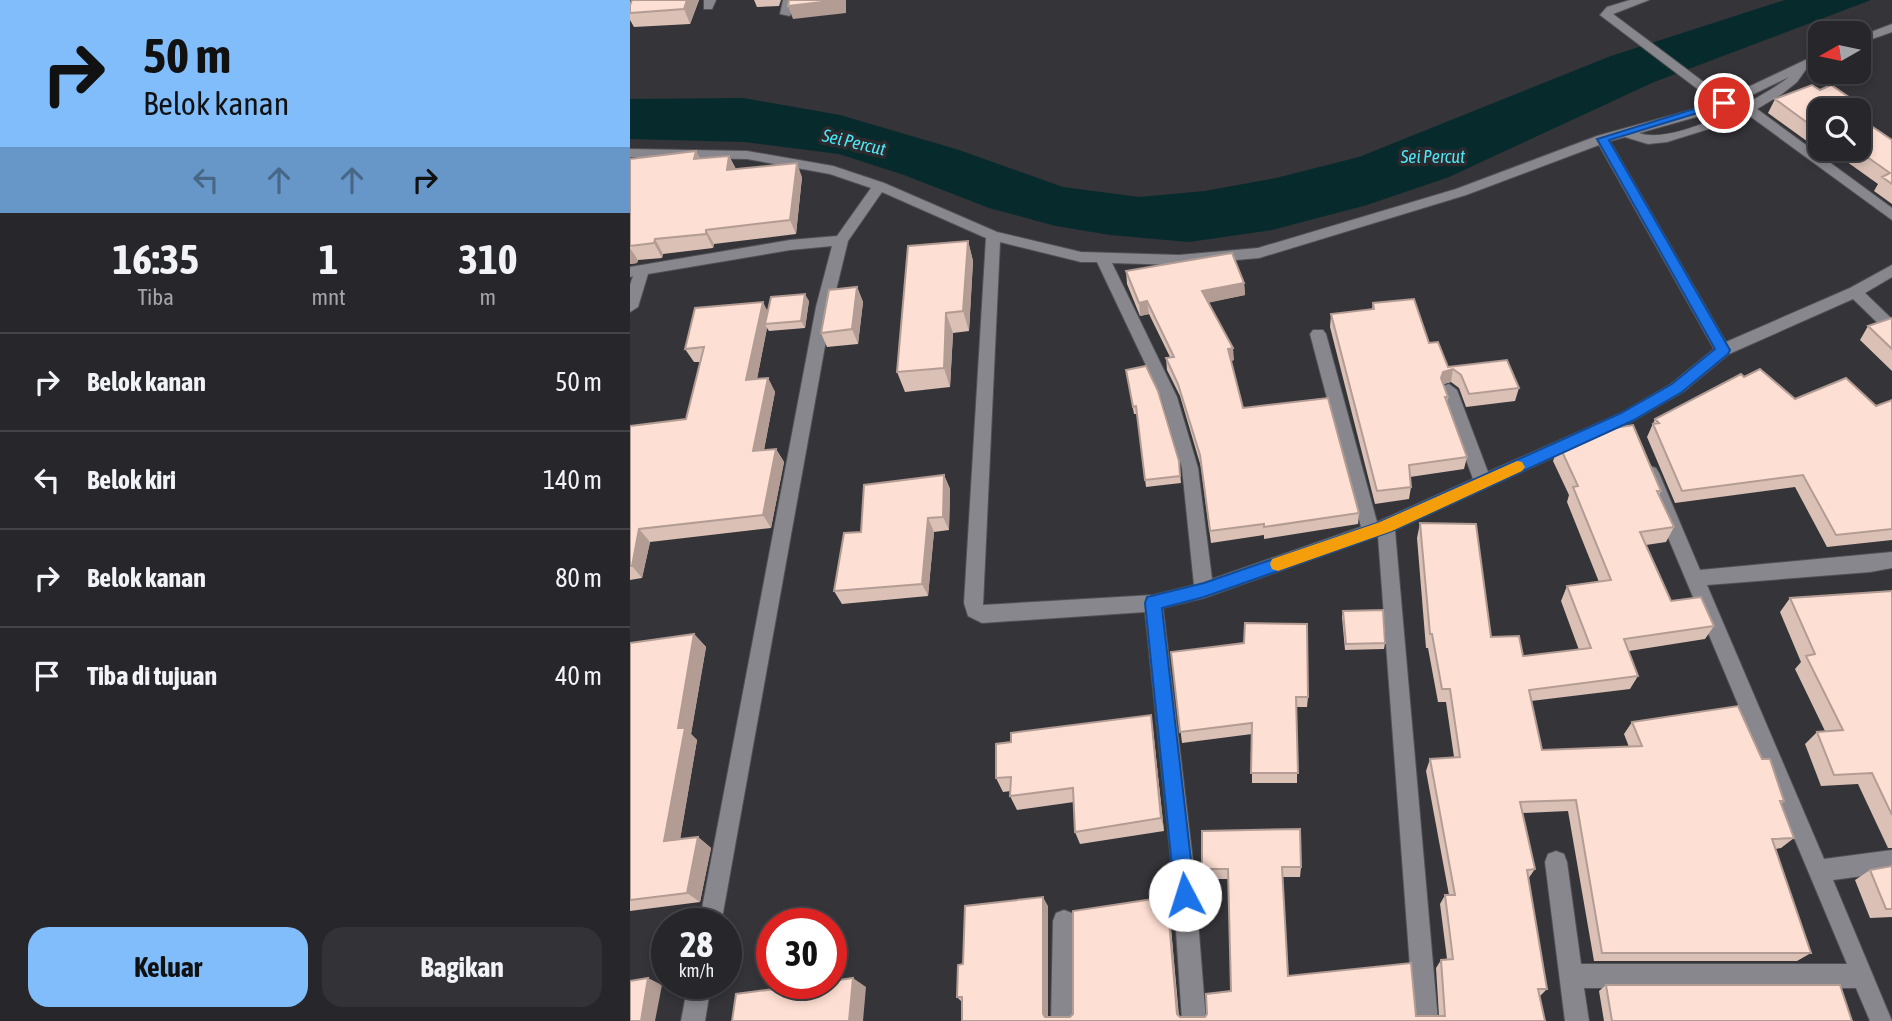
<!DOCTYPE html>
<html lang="id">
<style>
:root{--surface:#27272b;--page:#333337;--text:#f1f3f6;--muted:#a4a5a9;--line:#434447;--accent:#80bdfa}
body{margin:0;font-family:"Asap Condensed",sans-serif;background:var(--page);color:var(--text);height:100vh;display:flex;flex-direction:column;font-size:26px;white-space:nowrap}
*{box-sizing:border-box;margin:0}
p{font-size:23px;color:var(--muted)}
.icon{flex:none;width:38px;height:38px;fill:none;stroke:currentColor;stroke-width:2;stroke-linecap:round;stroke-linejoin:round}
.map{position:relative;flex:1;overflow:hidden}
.drawer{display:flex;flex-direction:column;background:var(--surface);width:630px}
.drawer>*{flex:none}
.banner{background:#80bdfa;color:#111;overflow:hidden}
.needle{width:46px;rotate:261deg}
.tools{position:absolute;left:1178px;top:21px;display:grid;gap:14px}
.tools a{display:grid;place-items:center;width:63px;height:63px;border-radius:14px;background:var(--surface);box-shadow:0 4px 10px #0003,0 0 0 2px var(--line);font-size:35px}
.speed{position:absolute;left:21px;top:908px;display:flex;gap:14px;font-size:35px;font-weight:700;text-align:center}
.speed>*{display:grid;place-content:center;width:91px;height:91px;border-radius:50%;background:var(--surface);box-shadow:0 4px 10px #0003,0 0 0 2px var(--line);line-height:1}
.speed small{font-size:18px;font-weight:400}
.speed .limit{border:10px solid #d22;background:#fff;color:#111}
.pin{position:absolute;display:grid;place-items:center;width:60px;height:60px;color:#fff;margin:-30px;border:4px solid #fff;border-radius:50%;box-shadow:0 2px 7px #0007}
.me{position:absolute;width:77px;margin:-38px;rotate:355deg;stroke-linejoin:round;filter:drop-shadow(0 0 5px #0008)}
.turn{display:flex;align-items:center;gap:24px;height:147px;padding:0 28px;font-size:32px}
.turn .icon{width:91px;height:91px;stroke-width:2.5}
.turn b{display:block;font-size:49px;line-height:60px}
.lanes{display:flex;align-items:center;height:66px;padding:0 28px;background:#0003;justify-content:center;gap:35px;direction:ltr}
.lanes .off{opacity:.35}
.eta{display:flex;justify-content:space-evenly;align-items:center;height:119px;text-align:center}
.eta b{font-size:42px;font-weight:700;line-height:49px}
.action{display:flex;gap:14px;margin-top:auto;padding:14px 28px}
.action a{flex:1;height:80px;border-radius:21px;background:var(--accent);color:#111;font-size:28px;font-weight:700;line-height:80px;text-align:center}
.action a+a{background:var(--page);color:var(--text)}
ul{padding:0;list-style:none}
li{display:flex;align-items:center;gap:21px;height:98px;padding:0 28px;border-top:2px solid var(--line)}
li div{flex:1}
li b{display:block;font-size:26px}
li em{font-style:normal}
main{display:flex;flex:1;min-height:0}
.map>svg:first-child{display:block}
.water{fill:#072a2d}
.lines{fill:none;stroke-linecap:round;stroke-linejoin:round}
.street-casing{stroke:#525256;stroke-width:2}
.street{fill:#87878d;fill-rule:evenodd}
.wall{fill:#dac0b5;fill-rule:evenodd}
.shaded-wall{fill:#b29c94}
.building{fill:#fedfd3;stroke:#b29c94;stroke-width:2}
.route{fill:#1a73e8;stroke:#114b97;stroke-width:2}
.slow{fill:#f59e0b}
.labels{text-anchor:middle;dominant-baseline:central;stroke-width:7;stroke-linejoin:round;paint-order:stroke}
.far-water-label{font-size:18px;font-style:italic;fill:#4de7f3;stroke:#2a2a2f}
</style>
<main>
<section class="drawer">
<div class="banner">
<div class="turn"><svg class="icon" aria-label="right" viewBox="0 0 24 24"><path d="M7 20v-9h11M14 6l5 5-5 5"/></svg><div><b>50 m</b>Belok kanan</div></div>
<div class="lanes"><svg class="icon off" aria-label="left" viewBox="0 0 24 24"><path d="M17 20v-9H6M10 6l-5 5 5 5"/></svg><svg class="icon off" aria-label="ahead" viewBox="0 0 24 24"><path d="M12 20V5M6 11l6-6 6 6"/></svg><svg class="icon off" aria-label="ahead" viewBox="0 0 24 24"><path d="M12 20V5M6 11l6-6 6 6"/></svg><svg class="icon" aria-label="right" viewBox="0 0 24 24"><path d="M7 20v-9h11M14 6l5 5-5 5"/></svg></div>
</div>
<div class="eta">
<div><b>16:35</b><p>Tiba</p></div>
<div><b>1</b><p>mnt</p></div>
<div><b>310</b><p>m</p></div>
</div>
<ul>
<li><svg class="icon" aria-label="right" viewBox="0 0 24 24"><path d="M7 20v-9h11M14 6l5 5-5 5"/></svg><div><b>Belok kanan</b></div><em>50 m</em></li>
<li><svg class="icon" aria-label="left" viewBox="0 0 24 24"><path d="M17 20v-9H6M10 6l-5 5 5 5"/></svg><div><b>Belok kiri</b></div><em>140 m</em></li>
<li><svg class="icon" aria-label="right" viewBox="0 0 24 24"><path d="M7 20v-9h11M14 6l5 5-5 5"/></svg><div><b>Belok kanan</b></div><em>80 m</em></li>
<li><svg class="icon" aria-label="arrive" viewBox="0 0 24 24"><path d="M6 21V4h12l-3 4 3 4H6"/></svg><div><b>Tiba di tujuan</b></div><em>40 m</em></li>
</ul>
<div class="action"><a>Keluar</a><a>Bagikan</a></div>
</section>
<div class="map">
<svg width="1262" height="1021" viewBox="0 0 1262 1021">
<rect width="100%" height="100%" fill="#343439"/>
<path class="water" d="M1155 0H1241L1024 82 819 177 737 205 642 230 559 242 480 235 426 226 359 208 274 175 209 154 115 142 0 139V99L113 98 210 115 329 150 433 187 509 197 575 191 646 178 729 157 981 56Z"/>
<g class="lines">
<defs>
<path id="street" d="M74 0H86L82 9H74Z
M153 0H165L160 16 150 14Z
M1000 0H1019L983 14 1095 98 1190 53V62L1177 68 1167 82 1152 94 1127 109 1262 208V220L1117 114 1085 127 1037 142 1018 144 995 137 980 141 1096 342 1220 288 1262 265V277L1235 293 1262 319V333L1257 332 1223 299 1099 354 1053 392 1003 421 765 530 808 1021H784L748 536 574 598 533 608 564 870 576 1021H552L542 870 515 612 352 623 338 616 334 603 356 238 252 192 218 241 202 307 91 924H69L186 307 202 246 160 250 18 274 8 307 0 312V285L3 276 0 277V267L160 240 207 236 241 188 200 174 117 159 0 157V149L117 151 203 166 254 183 367 232 451 252 549 255 628 248 826 189 967 136 1086 103 970 15 977 7ZM1159 77C1131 99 1043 146 1009 133L1091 110ZM969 145 1084 349 1041 384 991 413 858 472 827 390 819 384 813 386 811 390 843 479 747 522 696 334 693 330H683L680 334 731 527 582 579 568 468 547 397 482 263 549 265 629 258 836 195ZM370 242 451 262H467L531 397 552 468 564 585 523 595 353 605Z
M1262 24V32L1228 44V37Z
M1020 466 1026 468 1029 473 1070 570 1262 552V568L1240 572 1077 585 1194 859 1262 850V872L1203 880 1262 1021H1240L1226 988H954L959 1021H935L915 862 918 854 926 851 934 854 937 862 951 964H1217L1011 473 1014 468Z
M434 910 442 913 445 921V1021H421L423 921 426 913Z
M58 984H81L75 1021H51Z"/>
</defs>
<use href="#street" class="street-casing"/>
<use href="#street" class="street"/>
</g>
<path class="wall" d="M2 0H69L60 24 4 27 0 20V5Z
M124 0H151L149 6 127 7Z
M1145 99 1230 118 1262 140V204L1244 191 1248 184 1199 149 1192 152 1138 113ZM1190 110 1228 149H1190Z
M66 151 70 159 99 156 106 169 172 177 166 234 84 244 83 248 33 254 32 258 8 260 7 263 0 264V159Z
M338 241 343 261 339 331 323 333 320 387 275 392 267 372Z
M496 271 614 283 615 295 579 302 604 360 601 361 613 408 729 513 728 524 634 539V535L581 543 571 467 550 396 537 370 536 358 540 357 519 314 510 316 497 284Z
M227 287 233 302 228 344 197 347 191 333Z
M179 301 175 328 139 331 137 328 127 379 138 378 145 392 134 450 146 449 154 462 141 528 20 542 12 578 0 580V426L56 419 71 362H64L55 349 138 312Z
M743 303 799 343 818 367 889 388 885 401 836 407 829 388 821 382 813 384 818 397 817 402 837 457 834 469 780 477 781 487 779 499 745 504 700 327 701 314 742 309Z
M1262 318V371L1230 340 1238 326Z
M496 370 549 461 551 483 516 487 507 414H504Z
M1114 377 1165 399 1246 406 1262 400V540L1197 547 1165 487 1045 503 1017 437 1025 419Z
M929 445 1031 491 1029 495 1044 527 1036 542 1016 545 1041 601 1084 626 1075 639 999 651 1008 676 1000 689 901 701 912 750 999 747 994 734 1002 722 1132 759 1154 801 1151 804 1164 838 1151 848 1145 849 1181 953 1167 961H964L938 811 892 813 905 869 898 879 917 989 910 996 915 1021H332V1002L327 997 333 964 418 906V1017H440L537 897 539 906 549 1016 550 1017H575L601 991 598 879H573L572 869 671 867 670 877H652L658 976 786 1016H809L806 968 811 960 817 959 810 904 815 895H819L796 771 800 759 824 757 816 702H808L798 648H796L787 538 790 523 861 637 893 656 949 650 931 601 937 586 969 582 937 502 939 495 923 461Z
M314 475 320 489 319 530 304 532 298 596 212 604 204 591 231 532Z
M1262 591V848H1258L1228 784 1191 786 1175 744 1187 732 1195 731 1165 669 1171 662 1150 612 1160 598Z
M713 611 755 643 754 649 715 650 712 617Z
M64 634 76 647 61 734 67 740 50 839 68 837 81 848 70 902 0 911V643Z
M541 652 678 697 677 707H667V783H622V734L552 743Z
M521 715 523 730 534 831 450 844 445 832 444 802 387 810 380 796 381 791 373 792 366 778 381 742Z
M1262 866V917L1240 918 1225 880 1240 870Z
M976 985 1222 1021H974L969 991Z"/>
<path class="shaded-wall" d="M57 0H69L60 24 54 9Z
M209 0H216V13L163 19 158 6Z
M1235 108 1228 121V111Z
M66 151 73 165 64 159Z
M99 156 106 170H97Z
M167 163 172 177 166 234 160 220Z
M76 230 84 244 83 248 76 234Z
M25 239 33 254 32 258 24 243Z
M338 241 343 261 339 331 333 311Z
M0 248 8 260 7 263 0 264Z
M614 283 615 295 573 304 572 291Z
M227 287 233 302 228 344 222 329Z
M175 294 179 301 175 328 171 321Z
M517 301 519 314 510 316 509 303Z
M133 302 140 316 135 324 137 328 124 394 116 380Z
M316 313 323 333 320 387 314 368Z
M603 348 604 360 598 362V349Z
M823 369 821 382 811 385V378L813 372Z
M138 378 145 392 131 465 123 451Z
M146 449 154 462 141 528 133 515Z
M314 475 320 489 319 530 313 517Z
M298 518 304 532 298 596 292 584Z
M9 529 20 542 12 578 2 566Z
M64 634 76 647 61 734 67 740 48 852 34 841 48 728Z
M521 715 523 730 534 831 531 818Z
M68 837 81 848 70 902 57 893Z
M413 897 418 906V1021L413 1014Z
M537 897 539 906 549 1021 547 1014Z
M18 978 32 985 25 1021H11Z
M223 978 236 987 233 1021H219Z"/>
<path class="building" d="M2 0H57L54 9 0 13V5Z
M159 0H209L158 6Z
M1182 85 1190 90 1201 85 1235 108 1228 111 1190 110V132L1145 99Z
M1228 117 1262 140V184L1252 177 1260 173 1226 149H1228Z
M66 151 64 159 99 156 97 170 167 163 160 220 76 230V234L25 239 24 243 0 246V159Z
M338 241 333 311 316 313 314 368 267 372 278 246Z
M602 253 614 283 572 291 603 348 598 349 613 408 698 398 729 513 634 527V524L580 531 570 455 548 384 536 358 544 357 517 301 509 303 496 271Z
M227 287 222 329 191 333 199 290Z
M175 294 171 321 135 324 141 297Z
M784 299 799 343 808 342 818 367 877 360 889 388 839 394 831 375 823 369 813 372 811 378 818 397H815L837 457 779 465 781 487 747 491 701 314 744 309 743 303Z
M133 302 116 380 138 378 123 451 146 449 133 515 9 529 2 566H0V426L56 419 74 347 55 349 65 308Z
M1262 318V349L1238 326Z
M516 366 528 391 549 461 550 476 515 480 506 406 503 407 496 370Z
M1130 369 1165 399 1216 378 1246 406 1262 400V529L1206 535 1173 475 1052 491 1023 424 1029 423 1025 419 1111 374 1114 377Z
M1003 425 1031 491H1027L1044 527 1010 532 1041 601 1071 597 1084 626 994 639 1008 676 899 690 912 750 1012 746 1002 722 1108 706 1132 759H1140L1154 801H1150L1164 838 1142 839 1181 953H972L946 800 890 802 905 869 897 870 917 989H908L915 1021H332V997H327L328 965 333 964 335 906 413 897V1014L415 1017H440L443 1014V911L537 897 547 1014 550 1017H575L577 1014 576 994 601 991 598 869H572V831L670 829 671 867H652L658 976 781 963 786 1016H815L811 960 823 959 815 895H825L800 759 830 757 820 689H812L802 634H800L790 523 846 524 861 637 889 636 893 656 961 648 937 586 981 580 943 487 948 486 929 445 959 432Z
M314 475 313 517 298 518 292 584 204 591 214 533 231 532 234 485Z
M1262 591V815L1242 773 1204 775 1187 732 1213 730 1176 656 1185 654 1160 598Z
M753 610 755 643 716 644 713 611Z
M615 623 677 624 678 697H666L668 773H621L622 723 550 732 541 652 614 643Z
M64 634 48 728H55L34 841 68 837 57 893 0 900V643Z
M521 715 531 818 445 832 443 788 380 796 381 777 366 778V744L381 742V733Z
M1262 866V909H1256L1240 870Z
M18 978 11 1021H0V981Z
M223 978 219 1021H102L106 994 183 984H201V981Z
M976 985H1210L1222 1021H982Z"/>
<path class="route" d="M1090 101 1100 103 979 140 1100 350 1098 354 1052 392 1002 421 762 531 574 597 532 608 565 895 562 902 555 905 547 902 545 895 515 603 517 597 574 583 750 522 991 413 1042 384 1085 349 967 139Z"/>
<path class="slow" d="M887 461 892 462 895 467 892 471 762 531 648 571 642 569 640 564 642 559 750 522Z"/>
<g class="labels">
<g class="far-water-label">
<text transform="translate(224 142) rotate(13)">Sei Percut</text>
<text x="803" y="156">Sei Percut</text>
</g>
</g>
</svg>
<div class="tools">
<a><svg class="needle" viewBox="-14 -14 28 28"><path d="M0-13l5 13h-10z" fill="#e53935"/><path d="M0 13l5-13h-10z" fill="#a4a5a9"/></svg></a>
<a><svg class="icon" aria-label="search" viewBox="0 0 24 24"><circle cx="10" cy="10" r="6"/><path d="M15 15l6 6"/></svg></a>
</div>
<div class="speed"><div>28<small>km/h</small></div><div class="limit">30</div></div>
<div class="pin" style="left:1094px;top:103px;background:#d93025"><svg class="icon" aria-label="arrive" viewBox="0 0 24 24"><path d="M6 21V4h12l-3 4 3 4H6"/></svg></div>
<svg class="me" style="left:555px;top:895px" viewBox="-20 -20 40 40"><circle r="19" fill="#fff"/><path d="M0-13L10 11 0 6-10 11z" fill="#1a73e8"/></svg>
</div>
</main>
